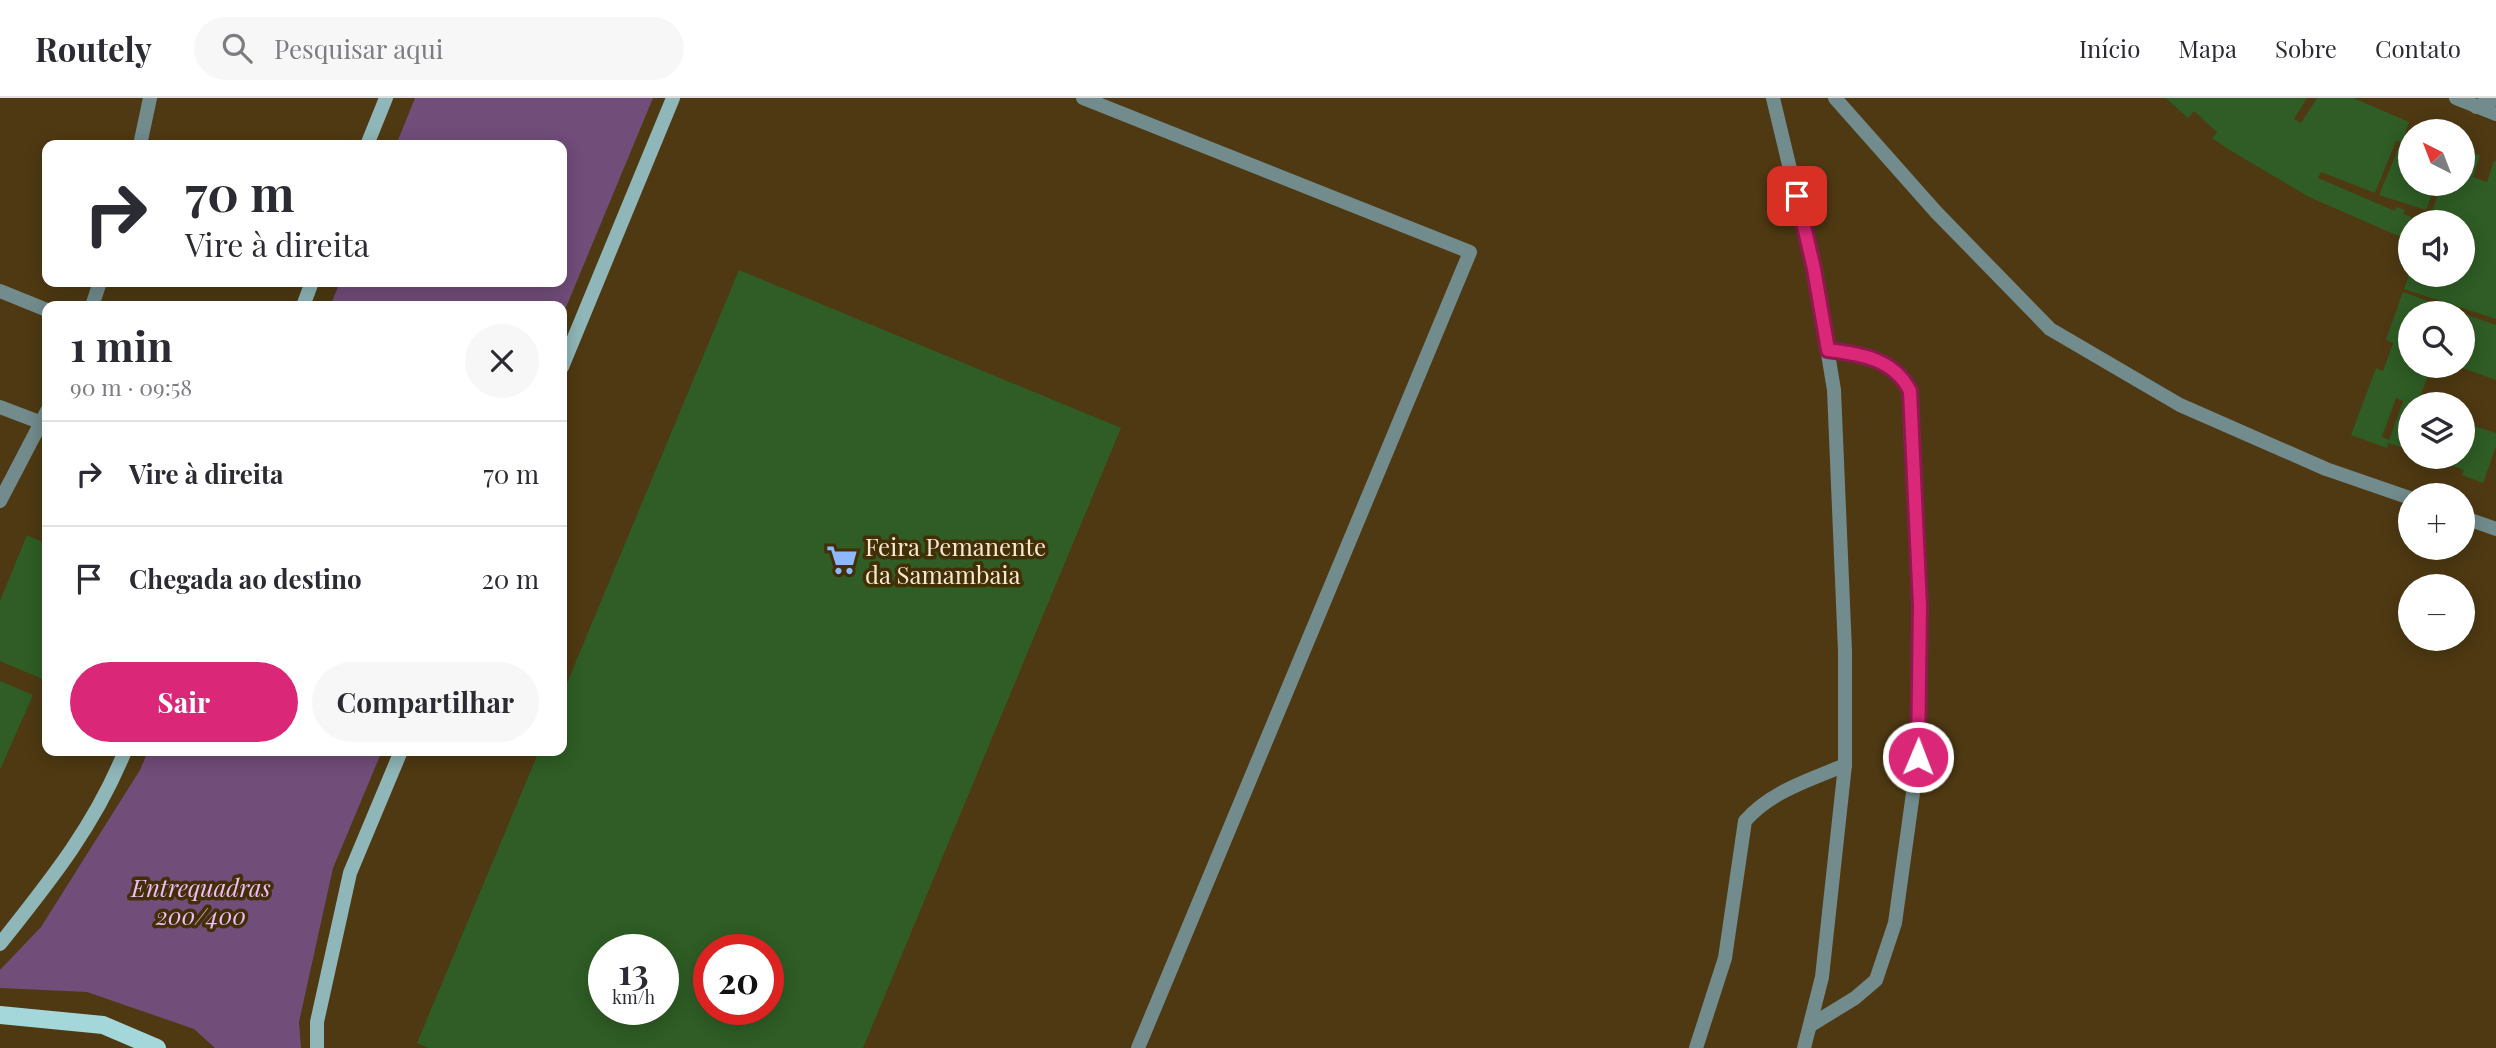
<!DOCTYPE html>
<html lang="pt">
<meta charset="utf-8">
<style>
:root{--surface:#fff;--page:#f7f7f7;--text:#2b2b33;--muted:#7c7c81;--line:#e1e1e2;--accent:#db2777}
body{margin:0;font-family:"Playfair Display",serif;background:var(--page);color:var(--text);height:100vh;display:flex;flex-direction:column;font-size:26px;white-space:nowrap}
*{box-sizing:border-box;margin:0}
p{font-size:23px;color:var(--muted)}
.icon{flex:none;width:38px;height:38px;fill:none;stroke:currentColor;stroke-width:2;stroke-linecap:round;stroke-linejoin:round}
.map{position:relative;flex:1;overflow:hidden}
.panel{position:absolute;left:42px;top:203px;width:525px;height:455px;display:flex;flex-direction:column;background:var(--surface);border-radius:14px;box-shadow:0 4px 18px #0003}
.panel>*{flex:none}
.hud{position:absolute;left:42px;top:42px;width:525px;height:147px;border-radius:14px;box-shadow:0 4px 18px #0003;background:#fff;color:var(--text);overflow:hidden}
.needle{width:46px;rotate:318deg}
.tools{position:absolute;left:2398px;top:21px;display:grid;gap:14px}
.tools a{display:grid;place-items:center;width:77px;height:77px;border-radius:50%;background:var(--surface);box-shadow:0 4px 18px #0003;font-size:35px}
.speed{position:absolute;left:588px;top:836px;display:flex;gap:14px;font-size:35px;font-weight:700;text-align:center}
.speed>*{display:grid;place-content:center;width:91px;height:91px;border-radius:50%;background:var(--surface);box-shadow:0 4px 18px #0003;line-height:1}
.speed small{font-size:18px;font-weight:400}
.speed .limit{border:10px solid #d22;background:#fff;color:#111}
.pin{position:absolute;display:grid;place-items:center;width:60px;height:60px;color:#fff;margin:-30px;border-radius:14px;box-shadow:0 4px 10px #0006}
.me{position:absolute;width:77px;margin:-38px;rotate:1deg;stroke-linejoin:round;filter:drop-shadow(0 0 5px #0008)}
.turn{display:flex;align-items:center;gap:24px;height:147px;padding:0 28px;font-size:32px}
.turn .icon{width:91px;height:91px;stroke-width:2.5}
.turn b{display:block;font-size:49px;line-height:60px}
.round{display:grid;place-items:center;flex:none;width:74px;height:74px;border-radius:37px;background:var(--page)}
.overview{display:flex;align-items:center;justify-content:space-between;height:119px;padding:0 28px}
h1{font-size:42px;font-weight:700;line-height:52px}
.button{display:flex;gap:14px;margin-top:auto;padding:14px 28px}
.button a{flex:1;height:80px;border-radius:42px;background:var(--accent);color:#fff;font-size:28px;font-weight:700;line-height:80px;text-align:center}
.button a+a{background:var(--page);color:var(--text)}
ul{padding:0;list-style:none}
li{display:flex;align-items:center;gap:21px;height:105px;padding:0 28px;border-top:2px solid var(--line)}
li div{flex:1}
li b{display:block;font-size:26px}
li em{font-style:normal}
header{display:flex;align-items:center;gap:42px;box-sizing:border-box;height:98px;padding:0 35px;background:var(--surface);border-bottom:2px solid var(--line)}
header strong{font-size:33px}
nav{display:flex;gap:38px;margin-inline-start:auto;font-size:24px}
.search{width:490px;height:63px;background:var(--page);display:flex;align-items:center;gap:18px;box-sizing:border-box;padding:0 24px;border-radius:38px;color:var(--muted);font-size:26px}
.map>svg:first-child{display:block}
.green{fill:#714d7a}
.building{fill:#2f5d25;fill-rule:evenodd}
.lines{fill:none;stroke-linecap:round;stroke-linejoin:round}
.service{stroke:#728b8c;stroke-width:14}
.minor{stroke:#728b8c;stroke-width:14}
.secondary{stroke:#8fb6b8;stroke-width:14}
.primary{stroke:#a4d7da;stroke-width:18}
.route-casing{stroke:#8e194d;stroke-width:18}
.route{stroke:#db2777;stroke-width:12}
.labels{text-anchor:middle;dominant-baseline:central;stroke-width:7;stroke-linejoin:round;paint-order:stroke}
.poi-label{font-size:24px;fill:#f7ead5;stroke:#432f05;text-anchor:start}
.park-label{font-size:24px;font-style:italic;fill:#f0bcfd;stroke:#432f05}
</style>
<header>
<strong>Routely</strong>
<div class="search"><svg class="icon" aria-label="search" viewBox="0 0 24 24"><circle cx="10" cy="10" r="6"/><path d="M15 15l6 6"/></svg>Pesquisar aqui</div>
<nav><a>Início</a><a>Mapa</a><a>Sobre</a><a>Contato</a></nav>
</header>
<div class="map">
<svg width="2496" height="950" viewBox="0 0 2496 950">
<rect width="100%" height="100%" fill="#4e3912"/>
<path class="green" d="M415 0H653L562 219V208H330L340 184H562V47H396Z
M148 653H382L333 770 299 924 301 950H215L194 931 87 894 0 890V872L41 829 140 672Z"/>
<path class="building" d="M2166 0H2307L2294 21 2301 25 2317 0H2353L2409 24 2405 35 2410 37V86H2436L2426 112 2379 97 2401 44 2396 43 2375 95 2321 74 2318 80 2395 113 2396 109 2405 112 2403 116 2424 124H2410V143L2309 99 2228 51 2212 40 2217 34 2194 13 2188 20Z
M2462 51 2480 57 2473 79 2487 84 2494 63H2496V221L2404 191 2409 177H2462V124H2428L2442 86H2462Z
M739 172 1121 330 863 950H428L417 945 539 653H562V597ZM604 852H663V912H604ZM709 852H768V912H709Z
M2403 194 2442 208 2439 215H2410V268H2432L2417 306H2410V352L2388 345 2387 350 2351 337 2376 270 2383 273 2393 245 2386 242ZM2396 300 2403 303 2389 342 2382 339Z
M2462 215 2496 227V282L2457 268H2462Z
M2462 324 2496 335V348L2483 385 2462 377 2464 372 2428 359H2462Z
M27 437 47 446V583L0 563V503Z
M0 583 33 597 0 672Z"/>
<g class="lines">
<path class="service" d="M1083 0 1470 154 1138 950
M0 193 47 212
M0 309 42 325
M1811 927 1855 900 1876 882 1895 825 1918 659 1920 508 1910 293C1893 261 1861 256 1828 252
M1696 950 1725 860 1745 723C1771 693 1810 682 1845 667"/>
<path class="minor" d="M1773 0 1814 171 1834 292 1845 553V667L1822 879 1804 950
M1835 0 1936 114 2050 231 2180 307 2326 371 2410 400
M2456 0 2496 16
M2476 9 2496 0
M140 47 150 0
M92 208 100 184
M0 403 47 313
M2462 419 2496 431"/>
<path class="secondary" d="M367 47 386 0
M303 208 312 184
M562 269 673 0
M0 846C50 783 94 729 125 653
M317 950V924L350 775 401 653"/>
<path class="primary" d="M0 917 103 927 157 950"/>
</g>
<g class="lines">
<defs>
<path id="route" d="M1797 98 1814 171 1828 252C1861 256 1894 261 1910 293L1920 508 1918 659"/>
</defs>
<use href="#route" class="route-casing"/>
<use href="#route" class="route"/>
</g>
<defs>
<symbol id="supermarket-bare" viewBox="-9 -9 18 18"><path d="M-6-5.5h2.5l.6 2H6L4.5 2H-2.5L-4.4-4H-6ZM-1.5 3.2a1.3 1.3 0 1 0 .1 0ZM3 3.2a1.3 1.3 0 1 0 .1 0Z" fill="#8eb8fd" stroke="#432f05" stroke-width="2.5" paint-order="stroke"/></symbol>
</defs>
<g fill-rule="evenodd">
<use href="#supermarket-bare" x="820" y="440" width="44" height="44"/>
</g>
<g class="labels">
<g class="poi-label">
<text x="865" y="448">Feira Pemanente<tspan x="865" dy="28">da Samambaia</tspan></text>
</g>
<g class="park-label">
<text x="201" y="789">Entrequadras<tspan x="201" dy="28">200/400</tspan></text>
</g>
</g>
</svg>
<div class="tools">
<a><svg class="needle" viewBox="-14 -14 28 28"><path d="M0-13l5 13h-10z" fill="#e53935"/><path d="M0 13l5-13h-10z" fill="#7c7c81"/></svg></a>
<a><svg class="icon" aria-label="sound" viewBox="0 0 24 24"><path d="M4 9h4l5-4v14l-5-4H4zM17 9q2 3 0 6"/></svg></a>
<a><svg class="icon" aria-label="search" viewBox="0 0 24 24"><circle cx="10" cy="10" r="6"/><path d="M15 15l6 6"/></svg></a>
<a><svg class="icon" aria-label="layers" viewBox="0 0 24 24"><path d="M12 4l9 5-9 5-9-5zM3 14l9 5 9-5"/></svg></a>
<a>+</a>
<a>−</a>
</div>
<div class="speed"><div>13<small>km/h</small></div><div class="limit">20</div></div>
<div class="pin" style="left:1797px;top:98px;background:#d93025"><svg class="icon" aria-label="arrive" viewBox="0 0 24 24"><path d="M6 21V4h12l-3 4 3 4H6"/></svg></div>
<svg class="me" style="left:1918px;top:659px" viewBox="-20 -20 40 40"><circle r="17" fill="#db2777" stroke="#fff" stroke-width="3"/><path d="M0-11L8 9 0 5-8 9z" fill="#fff"/></svg>
<div class="hud">
<div class="turn"><svg class="icon" aria-label="right" viewBox="0 0 24 24"><path d="M7 20v-9h11M14 6l5 5-5 5"/></svg><div><b>70 m</b>Vire à direita</div></div>
</div>
<section class="panel">
<div class="overview"><div><h1>1 min</h1><p>90 m · 09:58</p></div><a class="round"><svg class="icon" aria-label="close" viewBox="0 0 24 24"><path d="M6 6l12 12M18 6L6 18"/></svg></a></div>
<ul>
<li><svg class="icon" aria-label="right" viewBox="0 0 24 24"><path d="M7 20v-9h11M14 6l5 5-5 5"/></svg><div><b>Vire à direita</b></div><em>70 m</em></li>
<li><svg class="icon" aria-label="arrive" viewBox="0 0 24 24"><path d="M6 21V4h12l-3 4 3 4H6"/></svg><div><b>Chegada ao destino</b></div><em>20 m</em></li>
</ul>
<div class="button"><a>Sair</a><a>Compartilhar</a></div>
</section>
</div>
